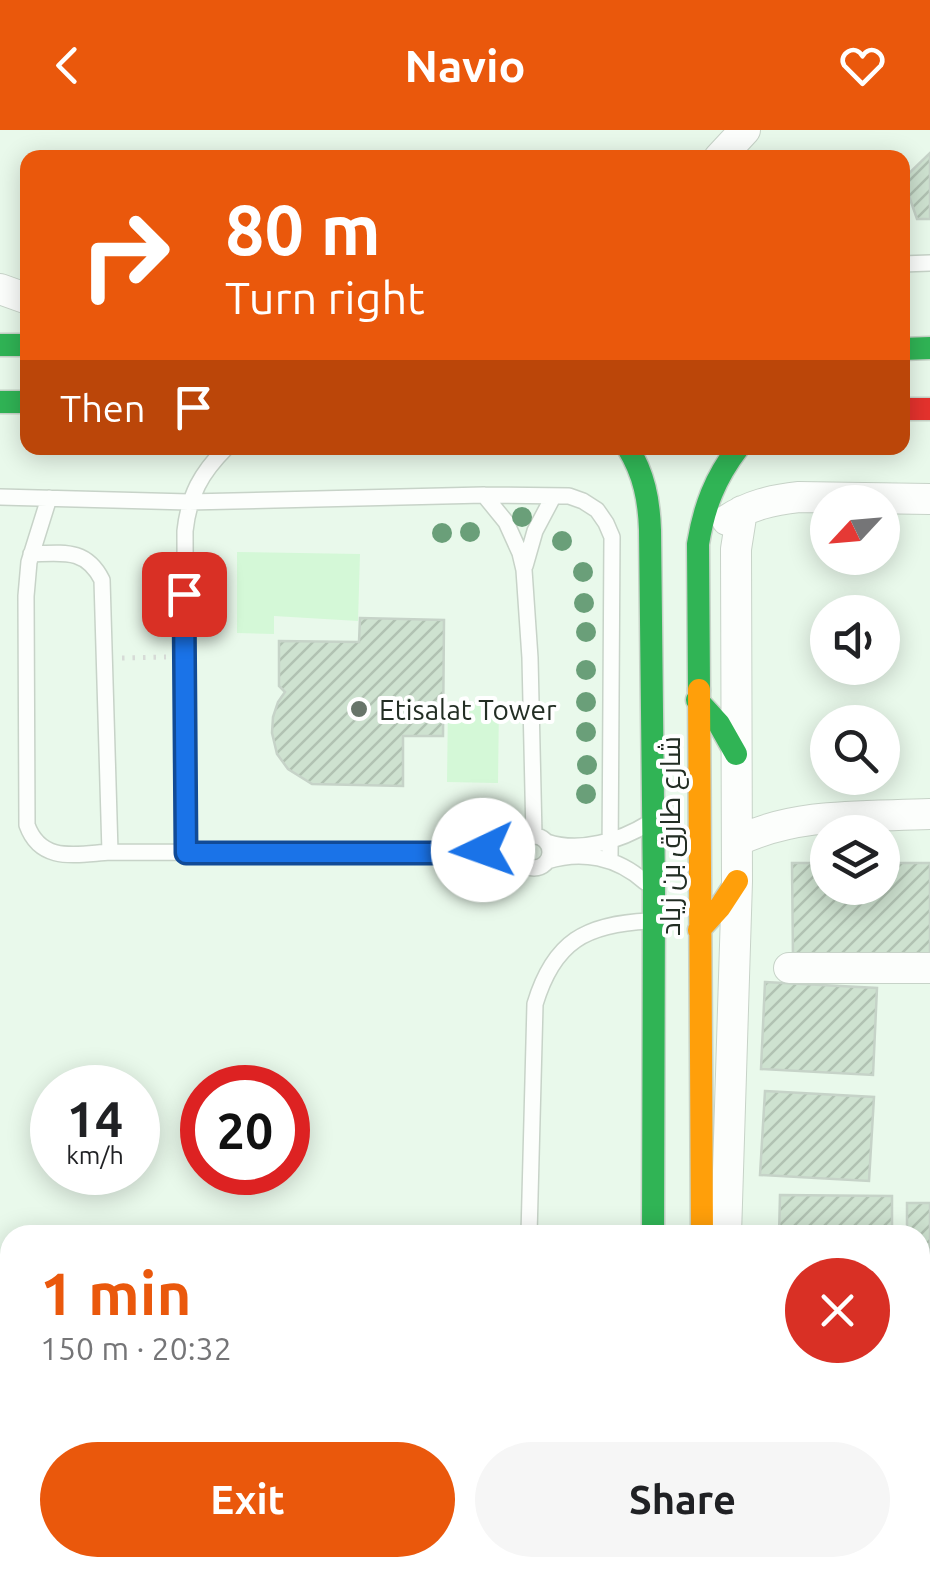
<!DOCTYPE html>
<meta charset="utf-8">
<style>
:root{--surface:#fff;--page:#f6f6f6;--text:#202124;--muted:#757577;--accent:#ea580c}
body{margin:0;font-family:Ubuntu,Cairo,sans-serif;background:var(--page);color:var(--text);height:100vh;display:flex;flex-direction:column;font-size:38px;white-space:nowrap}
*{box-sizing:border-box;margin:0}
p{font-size:32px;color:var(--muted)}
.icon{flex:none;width:55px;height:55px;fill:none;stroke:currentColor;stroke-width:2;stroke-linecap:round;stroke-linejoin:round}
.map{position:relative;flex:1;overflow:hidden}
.side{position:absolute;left:0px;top:1095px;width:930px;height:352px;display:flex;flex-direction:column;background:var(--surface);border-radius:30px 30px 0 0;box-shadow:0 5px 25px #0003}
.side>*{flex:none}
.banner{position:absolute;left:20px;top:20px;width:890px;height:305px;border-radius:20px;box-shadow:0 5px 25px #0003;background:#ea580c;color:#fff;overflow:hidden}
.needle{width:65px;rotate:244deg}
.fabs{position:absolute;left:810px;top:355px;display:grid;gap:20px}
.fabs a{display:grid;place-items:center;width:90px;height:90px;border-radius:50%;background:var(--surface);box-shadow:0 5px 25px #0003;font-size:50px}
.speed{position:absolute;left:30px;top:935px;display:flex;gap:20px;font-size:50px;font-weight:700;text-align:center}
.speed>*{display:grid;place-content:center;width:130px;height:130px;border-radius:50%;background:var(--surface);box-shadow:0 5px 25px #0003;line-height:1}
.speed small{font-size:25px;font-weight:400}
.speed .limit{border:15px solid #d22;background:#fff;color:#111}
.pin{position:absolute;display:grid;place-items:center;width:85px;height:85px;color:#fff;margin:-42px;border-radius:20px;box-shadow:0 5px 15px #0006}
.me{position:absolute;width:110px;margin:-55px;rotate:267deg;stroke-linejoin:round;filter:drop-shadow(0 0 8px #0008)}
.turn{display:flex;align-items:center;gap:35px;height:210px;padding:0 40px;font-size:45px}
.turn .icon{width:130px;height:130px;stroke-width:2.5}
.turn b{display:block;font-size:70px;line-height:85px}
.then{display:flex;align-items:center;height:95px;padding:0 40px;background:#0003;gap:20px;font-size:38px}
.round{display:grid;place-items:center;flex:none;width:105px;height:105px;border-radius:52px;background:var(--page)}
.overview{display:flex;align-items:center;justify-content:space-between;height:170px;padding:0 40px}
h1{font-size:60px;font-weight:700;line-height:75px;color:var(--accent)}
.action{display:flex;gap:20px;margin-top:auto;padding:20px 40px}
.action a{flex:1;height:115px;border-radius:60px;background:var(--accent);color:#fff;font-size:40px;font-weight:700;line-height:115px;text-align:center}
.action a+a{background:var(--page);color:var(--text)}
header{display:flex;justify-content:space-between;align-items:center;height:130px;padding:0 40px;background:var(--accent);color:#fff;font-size:45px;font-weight:700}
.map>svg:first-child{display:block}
.green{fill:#d4f8d7}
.building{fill:url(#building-hatch);stroke:#c6d3c8;stroke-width:2.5}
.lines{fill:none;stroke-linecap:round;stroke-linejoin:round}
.lane-casing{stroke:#c7d3c8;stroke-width:18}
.street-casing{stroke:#c7d3c8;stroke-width:32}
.fast-casing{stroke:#c7d3c8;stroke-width:25}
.slow-casing{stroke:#c7d3c8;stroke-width:25}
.jam-casing{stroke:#c7d3c8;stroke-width:25}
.path{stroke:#d7dbd7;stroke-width:5;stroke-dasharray:2.5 8;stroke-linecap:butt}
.lane{stroke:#fcfefc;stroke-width:15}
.street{stroke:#fcfefc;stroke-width:30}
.fast{stroke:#30b455;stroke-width:22}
.slow{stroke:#ff9f0a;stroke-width:22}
.jam{stroke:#e5322d;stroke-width:22}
.tree{fill:#6a9f79}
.route-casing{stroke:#114b97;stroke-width:25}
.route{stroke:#1a73e8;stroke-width:18}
.poi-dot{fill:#68756a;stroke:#fff;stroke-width:4}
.labels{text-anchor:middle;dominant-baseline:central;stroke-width:8;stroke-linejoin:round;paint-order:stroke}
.poi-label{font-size:28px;fill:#232e24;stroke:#fff;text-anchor:start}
.street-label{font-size:28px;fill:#232e24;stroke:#fff}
</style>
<header><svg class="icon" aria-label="back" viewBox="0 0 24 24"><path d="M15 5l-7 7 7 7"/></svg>Navio<svg class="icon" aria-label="heart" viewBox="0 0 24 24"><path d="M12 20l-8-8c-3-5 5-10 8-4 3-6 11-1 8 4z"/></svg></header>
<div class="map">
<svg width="930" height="1447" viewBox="0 0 930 1447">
<defs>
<pattern id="building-hatch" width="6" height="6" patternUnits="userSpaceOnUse" patternTransform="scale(2.5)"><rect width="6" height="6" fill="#cee2d0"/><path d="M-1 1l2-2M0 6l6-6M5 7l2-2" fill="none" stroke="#b1c2b2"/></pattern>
</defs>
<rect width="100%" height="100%" fill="#e9f9eb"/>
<path class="green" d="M237 422 360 424 358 491 274 486V504L237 503Z
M448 572H499L498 653 447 652Z"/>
<path class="building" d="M930 23V89H917L903 49Z
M360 488 444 490 443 606H403V656L312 654 288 639 277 624 272 603 273 587 278 572 285 562 279 556V511L359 512Z
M792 733H828V758H882V733H930V828L793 829Z
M765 852 877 858 873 945 761 939Z
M765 961 874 967 869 1051 760 1045Z
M780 1065 892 1066V1105H779Z
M907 1073H930V1178H920V1105H907Z"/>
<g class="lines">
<defs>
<path id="lane" d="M902 134 930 133
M484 365 506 392 520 423 524 440 530 528 534 706
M0 367 189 372 484 365 569 366 583 371 597 380 606 393 612 407 610 731
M49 368 29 432 26 466 27 695C41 734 77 724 110 722L471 723 523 710
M31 424C63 423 86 418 102 450L110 722
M525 436 535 401 553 367
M518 722a16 16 0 1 1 32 0a16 16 0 1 1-32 0Z
M547 712C580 723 620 711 649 693
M186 723 185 401C189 365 201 343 226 318
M475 724 524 734
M547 731C582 720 617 727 645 752
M529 1105 535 874C554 811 586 794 649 791"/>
<path id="street" d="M719 28 745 0
M0 159 28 169
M727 390C750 375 772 370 799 367L930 369
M737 711C798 682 864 687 930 684
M789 838H930
M726 1105 737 751 736 419 742 381
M920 1206H930
M320 1447V1438"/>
<path id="fast" d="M0 215H28
M902 219 930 218
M0 272H28
M628 318C644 344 649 370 650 400L654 762 653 1105
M699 560 698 414C704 377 715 348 738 318
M697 570 719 594 736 624"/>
<path id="slow" d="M699 560 702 1105
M699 800 720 777 737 751
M0 1235H10
M0 1283H10
M920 1289H930"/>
<path id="jam" d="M902 279H930
M920 1244H930
M651 1438V1447
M701 1438V1447"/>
</defs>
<use href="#lane" class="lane-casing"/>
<use href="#street" class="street-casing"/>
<use href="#fast" class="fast-casing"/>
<use href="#slow" class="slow-casing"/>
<use href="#jam" class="jam-casing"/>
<path class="path" d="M122 528 166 527"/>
<use href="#lane" class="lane"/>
<use href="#street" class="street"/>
<use href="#fast" class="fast"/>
<use href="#slow" class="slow"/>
<use href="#jam" class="jam"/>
</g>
<g class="tree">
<circle cx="522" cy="387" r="10"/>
<circle cx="470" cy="402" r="10"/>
<circle cx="442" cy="403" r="10"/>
<circle cx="562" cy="411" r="10"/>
<circle cx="583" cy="442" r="10"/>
<circle cx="584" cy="473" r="10"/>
<circle cx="586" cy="502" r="10"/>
<circle cx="586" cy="540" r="10"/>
<circle cx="586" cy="572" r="10"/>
<circle cx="586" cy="602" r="10"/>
<circle cx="587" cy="635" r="10"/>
<circle cx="586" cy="664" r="10"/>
</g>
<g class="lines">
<defs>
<path id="route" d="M184 464 186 723H471L483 720"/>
</defs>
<use href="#route" class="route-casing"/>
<use href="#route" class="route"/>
</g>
<circle class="poi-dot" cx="359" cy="579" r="10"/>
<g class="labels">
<g class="poi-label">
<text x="379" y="579">Etisalat Tower</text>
</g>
<g class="street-label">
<text transform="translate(669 706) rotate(-90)">شارع طارق بن زياد</text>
</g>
</g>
</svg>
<div class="fabs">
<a><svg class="needle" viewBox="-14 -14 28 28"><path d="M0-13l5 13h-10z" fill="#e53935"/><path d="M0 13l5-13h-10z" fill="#757577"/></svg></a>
<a><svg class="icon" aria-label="sound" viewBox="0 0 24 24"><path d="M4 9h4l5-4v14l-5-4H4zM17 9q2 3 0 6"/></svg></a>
<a><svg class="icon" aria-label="search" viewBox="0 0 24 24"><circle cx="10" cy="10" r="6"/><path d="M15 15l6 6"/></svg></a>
<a><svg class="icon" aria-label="layers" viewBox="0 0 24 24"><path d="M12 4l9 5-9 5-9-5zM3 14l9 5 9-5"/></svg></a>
</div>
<div class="speed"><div>14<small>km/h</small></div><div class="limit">20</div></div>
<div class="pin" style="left:184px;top:464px;background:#d93025"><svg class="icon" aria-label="arrive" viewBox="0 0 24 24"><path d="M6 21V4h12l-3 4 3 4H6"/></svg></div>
<svg class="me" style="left:483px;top:720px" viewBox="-20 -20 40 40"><circle r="19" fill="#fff"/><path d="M0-13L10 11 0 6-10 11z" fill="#1a73e8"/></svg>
<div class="banner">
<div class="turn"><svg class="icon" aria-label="right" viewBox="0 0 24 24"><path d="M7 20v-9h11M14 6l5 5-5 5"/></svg><div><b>80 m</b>Turn right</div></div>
<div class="then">Then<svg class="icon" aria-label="arrive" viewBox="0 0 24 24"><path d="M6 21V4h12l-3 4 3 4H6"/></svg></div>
</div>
<section class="side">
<div class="overview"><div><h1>1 min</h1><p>150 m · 20:32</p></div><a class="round" style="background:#d93025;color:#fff"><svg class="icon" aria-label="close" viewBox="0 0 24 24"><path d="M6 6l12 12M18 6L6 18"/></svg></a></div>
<div class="action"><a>Exit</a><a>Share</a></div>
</section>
</div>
